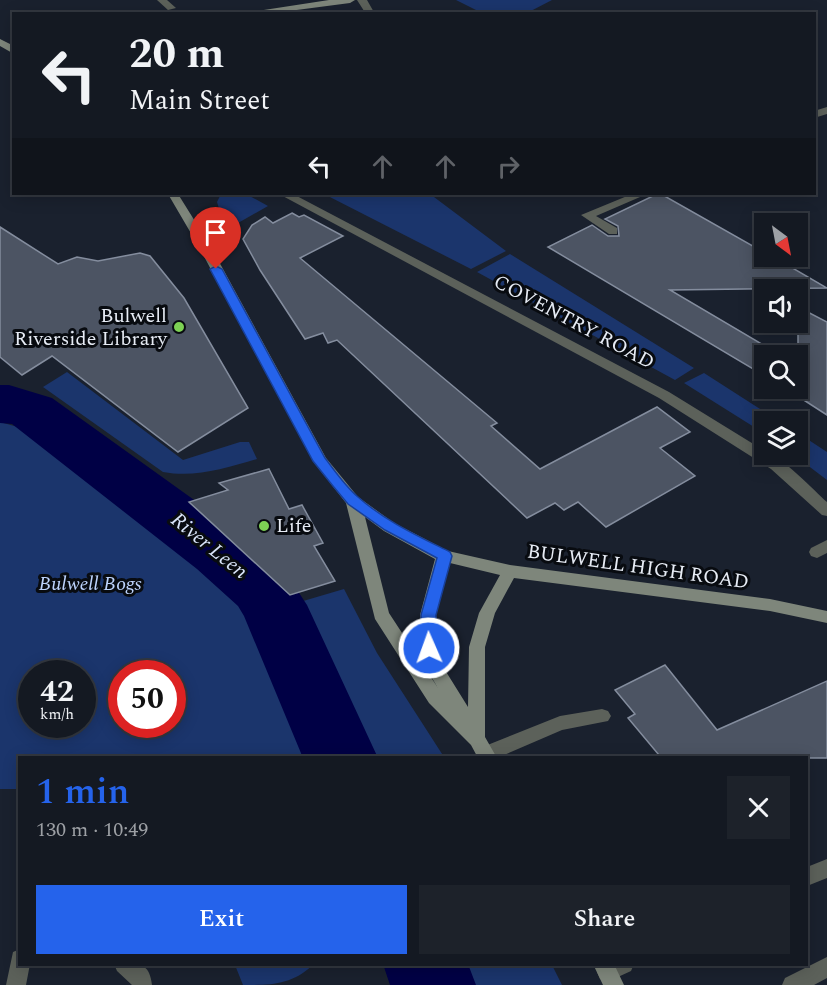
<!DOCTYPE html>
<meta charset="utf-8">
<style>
:root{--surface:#141922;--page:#1d222a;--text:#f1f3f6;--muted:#9da0a5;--line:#333840;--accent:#2563eb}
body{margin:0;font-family:Spectral,serif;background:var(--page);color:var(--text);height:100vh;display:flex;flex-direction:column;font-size:22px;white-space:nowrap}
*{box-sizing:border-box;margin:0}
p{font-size:20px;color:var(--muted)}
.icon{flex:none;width:33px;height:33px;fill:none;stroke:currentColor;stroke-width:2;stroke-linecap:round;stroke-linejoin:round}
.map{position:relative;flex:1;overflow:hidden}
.panel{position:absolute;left:18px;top:756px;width:790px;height:210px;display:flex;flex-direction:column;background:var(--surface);border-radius:0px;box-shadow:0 3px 15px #0003,0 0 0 2px var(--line)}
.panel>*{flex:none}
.hud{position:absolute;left:12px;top:12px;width:804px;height:183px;border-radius:0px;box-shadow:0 3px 15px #0003,0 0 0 2px var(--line);background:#141922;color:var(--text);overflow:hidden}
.needle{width:39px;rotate:148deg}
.buttons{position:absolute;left:754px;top:213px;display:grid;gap:12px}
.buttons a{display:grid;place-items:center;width:54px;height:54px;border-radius:0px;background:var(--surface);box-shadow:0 3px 15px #0003,0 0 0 2px var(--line);font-size:30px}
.speed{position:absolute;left:18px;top:660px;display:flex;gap:12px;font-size:30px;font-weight:700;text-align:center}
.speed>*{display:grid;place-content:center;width:78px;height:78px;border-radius:50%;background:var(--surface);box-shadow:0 3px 15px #0003,0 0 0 2px var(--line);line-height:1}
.speed small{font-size:15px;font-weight:400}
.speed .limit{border:9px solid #d22;background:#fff;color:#111}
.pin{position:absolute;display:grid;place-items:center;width:51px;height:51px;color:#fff;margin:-62px -26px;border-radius:50% 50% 50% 0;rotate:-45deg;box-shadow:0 0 6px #0007}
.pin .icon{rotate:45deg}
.me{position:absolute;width:66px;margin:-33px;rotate:358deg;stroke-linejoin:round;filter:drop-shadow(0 0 4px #0008)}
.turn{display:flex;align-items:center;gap:21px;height:126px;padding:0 18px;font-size:27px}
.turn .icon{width:78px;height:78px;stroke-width:2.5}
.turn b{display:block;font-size:42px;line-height:51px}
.lanes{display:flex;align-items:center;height:57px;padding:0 18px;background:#0003;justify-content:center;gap:30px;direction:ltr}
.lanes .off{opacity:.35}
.round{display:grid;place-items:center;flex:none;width:63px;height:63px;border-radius:0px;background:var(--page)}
.head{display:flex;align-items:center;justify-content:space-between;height:102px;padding:0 18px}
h1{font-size:36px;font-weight:600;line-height:45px;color:var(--accent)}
.action{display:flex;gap:12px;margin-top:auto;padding:12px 18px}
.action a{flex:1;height:69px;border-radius:0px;background:var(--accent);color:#fff;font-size:24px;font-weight:600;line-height:69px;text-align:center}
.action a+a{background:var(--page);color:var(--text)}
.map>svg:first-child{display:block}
.green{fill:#1b356c;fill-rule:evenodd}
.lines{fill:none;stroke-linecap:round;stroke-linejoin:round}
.river{fill:#000045;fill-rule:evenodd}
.building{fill:#4c5463;stroke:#848d9e;stroke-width:1.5}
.lane{fill:#5c615a;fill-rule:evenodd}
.street{fill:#5c615a;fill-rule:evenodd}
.secondary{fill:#7e867b;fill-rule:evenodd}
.route{fill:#2563eb;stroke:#184099;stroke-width:1.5}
.poi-dot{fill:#7dd154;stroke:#080b10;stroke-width:2}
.labels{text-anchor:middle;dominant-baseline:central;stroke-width:6;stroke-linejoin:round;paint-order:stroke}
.poi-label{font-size:20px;fill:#e7ecf5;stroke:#080b10;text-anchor:end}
.street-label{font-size:20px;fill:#e7ecf5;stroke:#080b10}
.park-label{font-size:20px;font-style:italic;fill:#bdd3fc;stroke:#080b10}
.water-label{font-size:21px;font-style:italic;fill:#d9e5fa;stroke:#080b10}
</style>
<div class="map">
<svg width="827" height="985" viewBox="0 0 827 985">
<rect width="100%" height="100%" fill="#1a212e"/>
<path class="green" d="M456 0H552L525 14 482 13Z
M221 194H246L268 206 231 227 220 212 217 202Z
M324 194H430L506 251 471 269Z
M510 254 694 368 675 380 477 272Z
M67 372 183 460 240 442H249L257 459C225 468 196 478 163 472L43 387Z
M704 373 779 421 765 422V434L684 383Z
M0 422 32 431 210 561 258 606 319 757 20 758 19 789H0ZM32 674H82V724H32ZM122 674H172V724H122Z
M798 433 827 452V480L794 455 798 454Z
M344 589 377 653 444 757H362L293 604Z
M235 965H313C291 985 272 985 243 985Z
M445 965H552L562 985H454Z"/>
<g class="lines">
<path class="river" d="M0 385H9L52 398 243 535 284 570 307 605 378 758H303L244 616 238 606 197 569 12 424 0 423Z
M383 964H468L476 985H390Z"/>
</g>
<path class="building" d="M657 194H661L765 253V256H772L827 288 670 290 782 356H765V376L548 247 592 225 608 236H619L618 226 605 219Z
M292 213 299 217 304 215 343 236 300 258 497 423 491 426 540 469 657 407 690 432 660 448 695 476 606 527 578 502 564 510 555 503 527 518 337 340 328 343 323 333 305 339 260 270 243 239 252 225 265 217 273 223Z
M0 227 58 264 77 257 98 261 140 253 150 256 184 298 248 408 178 452 52 356 22 375 0 357Z
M798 307 827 322V415L785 388H798Z
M269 469 289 509 302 505 323 543 314 546 335 581 290 595 189 502 228 490 219 483Z
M665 665 717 730 827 681V758H654L659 755 628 718 635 714 615 690Z"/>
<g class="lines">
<path class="lane" d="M602 709 608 711 611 716 608 721 562 730 497 758H479L477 754 480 748 560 716Z
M827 859V878L807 886V867Z
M20 949V964H30L26 985H6L13 952Z
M827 957V978L814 985H782L785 978Z
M114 964C135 964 149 959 152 985H132L117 971Z
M600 964H634L631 971 607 982 600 979 597 972Z"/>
<path class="street" d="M157 0H167L176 8 168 10Z
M357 0H367L375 14H366Z
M827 107V114L814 118V111Z
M279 194H293L669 392 765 451V454C781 454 814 491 827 502V516L822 515 771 469 659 398Z
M632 194H647L596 216 617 228V234H609L581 215Z
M827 540V553L817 558 811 556 809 552 811 548Z"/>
<path class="secondary" d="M329 0H355L350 3 266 14H237Z
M0 39 14 46V54L0 46Z
M168 194H178L211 247 326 458 358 497 394 523 448 551 510 565 770 599 827 611V623L770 611 514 578 495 613 485 647V737L497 758H478L471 745 429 703 375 619 346 503 313 461 199 247ZM365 517 384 531 435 559 420 615 423 663 438 688 389 613ZM450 563 500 575 479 613 469 647 468 707 440 662 436 615Z
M593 964H614L624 985H603Z"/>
</g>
<path class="route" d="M216 266 222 269 325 458C335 471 345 486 358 497 385 521 418 536 450 552L452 556 436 615 437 648 435 653H424L421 648V615L437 558 385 530 348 504 333 486 313 461 210 269Z"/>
<g class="poi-dot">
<circle cx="179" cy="327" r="6"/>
<circle cx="264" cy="526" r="6"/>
</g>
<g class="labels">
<g class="poi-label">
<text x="167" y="316">Bulwell<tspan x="167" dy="23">Riverside Library</tspan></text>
<text x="276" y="526" text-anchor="start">Life</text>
</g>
<g class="street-label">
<text transform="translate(574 322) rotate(28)">COVENTRY ROAD</text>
<text transform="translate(638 567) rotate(8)">BULWELL HIGH ROAD</text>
</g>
<g class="park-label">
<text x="90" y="584">Bulwell Bogs</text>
</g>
<g class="water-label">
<text transform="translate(209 546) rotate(39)">River Leen</text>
</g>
</g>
</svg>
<div class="buttons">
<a><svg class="needle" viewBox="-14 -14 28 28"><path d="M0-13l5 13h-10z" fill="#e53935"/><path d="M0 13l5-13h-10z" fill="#9da0a5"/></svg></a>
<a><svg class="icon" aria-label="sound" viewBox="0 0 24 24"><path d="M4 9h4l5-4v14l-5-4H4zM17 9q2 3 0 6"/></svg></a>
<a><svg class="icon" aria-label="search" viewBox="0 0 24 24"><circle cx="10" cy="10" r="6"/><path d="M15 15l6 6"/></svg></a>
<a><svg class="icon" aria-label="layers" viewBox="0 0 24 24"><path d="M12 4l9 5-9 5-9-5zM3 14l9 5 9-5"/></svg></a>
</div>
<div class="speed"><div>42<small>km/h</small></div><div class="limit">50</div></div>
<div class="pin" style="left:216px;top:269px;background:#d93025"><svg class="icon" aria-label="arrive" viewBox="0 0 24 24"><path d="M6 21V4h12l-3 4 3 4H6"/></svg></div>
<svg class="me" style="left:429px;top:648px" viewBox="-20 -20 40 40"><circle r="17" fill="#2563eb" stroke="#fff" stroke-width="3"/><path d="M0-11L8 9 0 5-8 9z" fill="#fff"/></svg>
<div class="hud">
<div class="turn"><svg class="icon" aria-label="left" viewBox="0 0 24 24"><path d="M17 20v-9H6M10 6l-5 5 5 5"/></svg><div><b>20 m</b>Main Street</div></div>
<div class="lanes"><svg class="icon" aria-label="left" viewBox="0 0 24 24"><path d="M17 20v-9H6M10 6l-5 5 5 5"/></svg><svg class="icon off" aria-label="ahead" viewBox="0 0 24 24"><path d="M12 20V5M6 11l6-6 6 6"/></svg><svg class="icon off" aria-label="ahead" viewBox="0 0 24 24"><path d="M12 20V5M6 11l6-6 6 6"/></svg><svg class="icon off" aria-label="right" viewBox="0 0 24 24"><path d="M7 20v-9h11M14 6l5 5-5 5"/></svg></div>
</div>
<section class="panel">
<div class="head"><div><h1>1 min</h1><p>130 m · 10:49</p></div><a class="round"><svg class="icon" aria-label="close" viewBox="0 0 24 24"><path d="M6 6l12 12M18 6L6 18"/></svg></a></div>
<div class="action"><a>Exit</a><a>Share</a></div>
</section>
</div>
